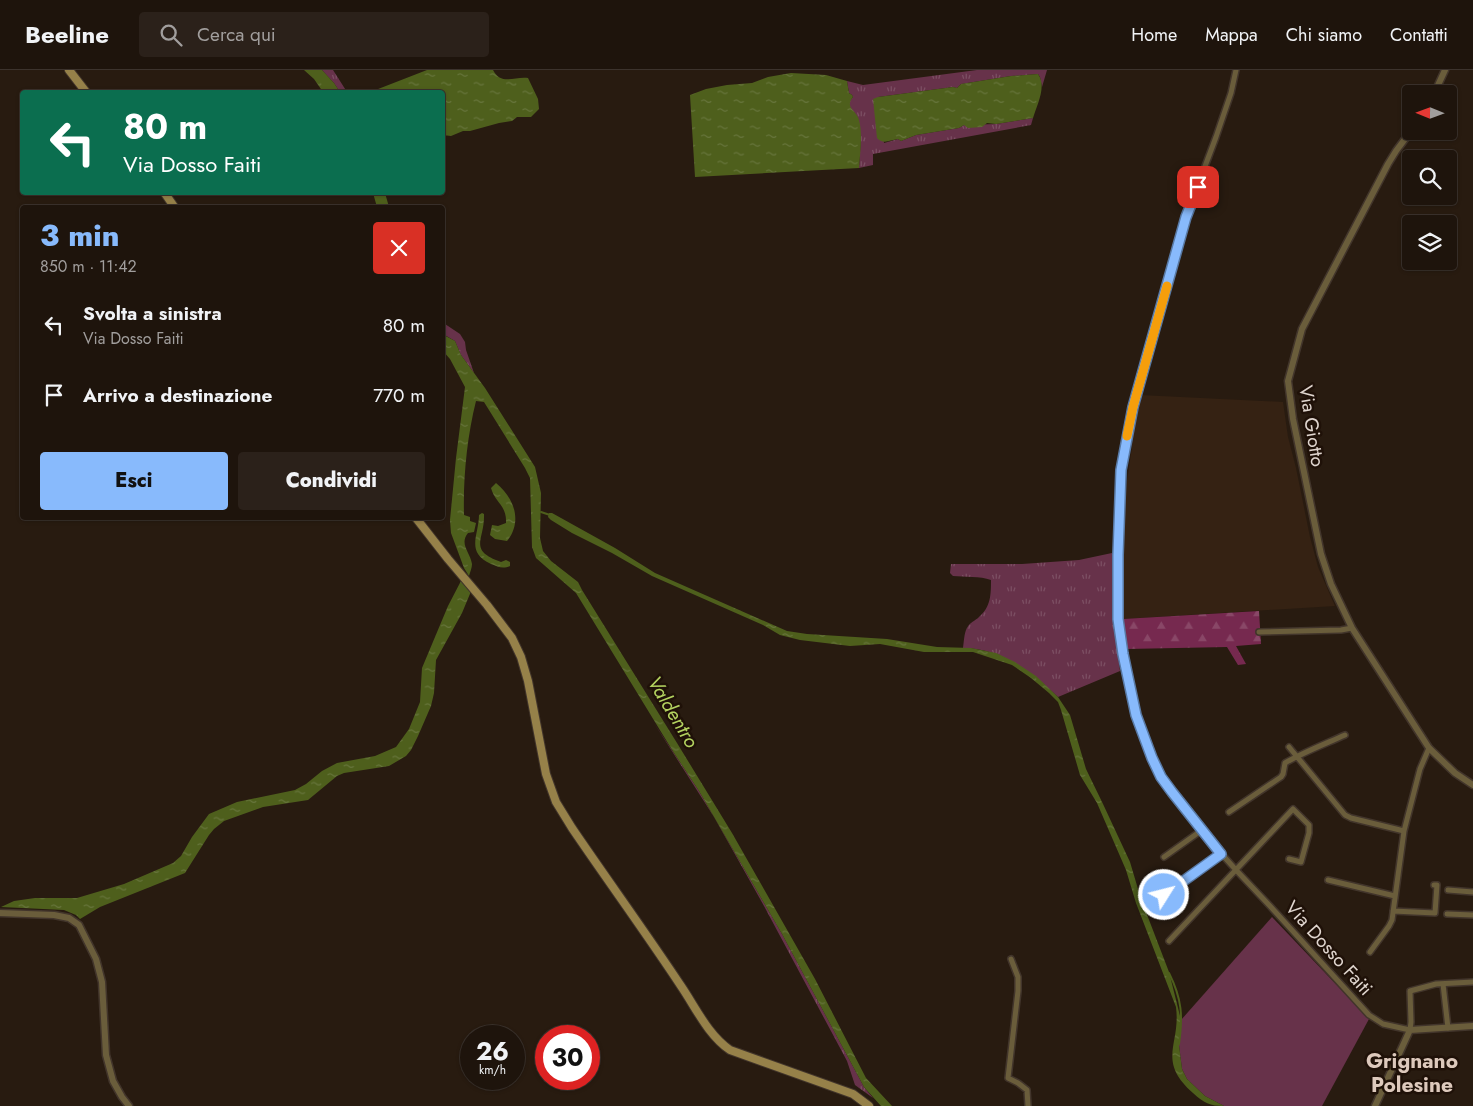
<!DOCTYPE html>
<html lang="it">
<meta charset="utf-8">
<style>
:root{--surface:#1e140c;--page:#2b211a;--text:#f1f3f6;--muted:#a19e9d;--line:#3c332d;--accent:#88bafc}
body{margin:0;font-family:Jost,sans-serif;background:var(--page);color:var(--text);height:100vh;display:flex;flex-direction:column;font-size:19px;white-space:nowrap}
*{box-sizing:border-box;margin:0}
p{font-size:16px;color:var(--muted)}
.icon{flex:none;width:28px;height:28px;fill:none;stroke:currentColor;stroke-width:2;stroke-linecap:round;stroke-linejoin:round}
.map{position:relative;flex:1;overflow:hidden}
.panel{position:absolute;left:20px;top:135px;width:425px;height:315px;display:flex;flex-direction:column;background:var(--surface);border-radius:5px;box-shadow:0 1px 4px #0004,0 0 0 1px var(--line)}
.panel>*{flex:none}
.banner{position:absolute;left:20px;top:20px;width:425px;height:105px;border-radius:5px;box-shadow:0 1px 4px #0004,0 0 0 1px var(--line);background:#0b6e4f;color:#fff;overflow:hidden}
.needle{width:32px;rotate:271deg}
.controls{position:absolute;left:1402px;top:15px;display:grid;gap:10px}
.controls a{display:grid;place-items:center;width:55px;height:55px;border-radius:5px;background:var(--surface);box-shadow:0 1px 4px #0004,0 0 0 1px var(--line);font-size:25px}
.speed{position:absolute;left:460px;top:955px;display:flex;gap:10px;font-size:25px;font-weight:700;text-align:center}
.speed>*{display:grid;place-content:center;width:65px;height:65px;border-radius:50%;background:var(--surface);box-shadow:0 1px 4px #0004,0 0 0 1px var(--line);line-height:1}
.speed small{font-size:12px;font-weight:400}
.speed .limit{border:8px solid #d22;background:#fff;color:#111}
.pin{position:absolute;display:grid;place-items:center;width:42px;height:42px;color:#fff;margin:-21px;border-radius:10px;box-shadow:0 2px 8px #0006}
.me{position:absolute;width:55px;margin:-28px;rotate:54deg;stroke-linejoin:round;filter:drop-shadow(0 0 4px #0008)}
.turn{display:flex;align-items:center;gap:18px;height:105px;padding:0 20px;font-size:22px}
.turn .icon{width:65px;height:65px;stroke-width:2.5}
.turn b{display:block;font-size:35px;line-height:42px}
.round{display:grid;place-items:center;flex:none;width:52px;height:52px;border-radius:5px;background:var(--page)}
.overview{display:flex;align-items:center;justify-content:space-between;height:85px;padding:0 20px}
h1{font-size:30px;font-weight:800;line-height:38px;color:var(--accent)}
.cta{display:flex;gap:10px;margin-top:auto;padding:10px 20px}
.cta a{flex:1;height:58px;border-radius:5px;background:var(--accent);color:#111;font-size:20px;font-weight:800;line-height:58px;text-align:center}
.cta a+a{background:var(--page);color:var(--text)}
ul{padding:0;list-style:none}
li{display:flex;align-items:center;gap:15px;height:70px;padding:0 20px}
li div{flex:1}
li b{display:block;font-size:19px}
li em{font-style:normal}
header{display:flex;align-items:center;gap:30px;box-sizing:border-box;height:70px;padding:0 25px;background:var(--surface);border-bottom:1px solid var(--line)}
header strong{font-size:24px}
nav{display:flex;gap:28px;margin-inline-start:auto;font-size:18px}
.search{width:350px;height:45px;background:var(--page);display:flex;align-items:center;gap:12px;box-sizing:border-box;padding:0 18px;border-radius:5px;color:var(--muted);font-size:19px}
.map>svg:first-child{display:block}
.built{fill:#352213}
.grass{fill:url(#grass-tufts)}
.forest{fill:url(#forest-firs)}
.garden{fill:#67324a}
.water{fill:url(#water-ripples)}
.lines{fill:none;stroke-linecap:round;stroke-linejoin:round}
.stream{stroke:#4e5f1c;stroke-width:2}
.minor-casing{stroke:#42352b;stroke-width:8}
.tertiary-casing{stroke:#42352b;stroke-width:9}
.secondary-casing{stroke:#42352b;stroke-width:10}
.minor{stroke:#6a5d3b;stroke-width:5}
.tertiary{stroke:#6a5d3b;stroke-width:6}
.secondary{stroke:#968149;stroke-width:8}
.route-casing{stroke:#5879a4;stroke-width:12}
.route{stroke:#88bafc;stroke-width:9}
.slow{stroke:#f59e0b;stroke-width:9}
.labels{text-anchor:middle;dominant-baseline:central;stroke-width:5;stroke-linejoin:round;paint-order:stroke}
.street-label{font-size:19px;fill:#e0d6cf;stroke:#1f1108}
.water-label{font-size:20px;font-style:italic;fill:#b4d360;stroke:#1f1108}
.quarter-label{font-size:21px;font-weight:bold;fill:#ddc9bc;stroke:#1f1108}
</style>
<header>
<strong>Beeline</strong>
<div class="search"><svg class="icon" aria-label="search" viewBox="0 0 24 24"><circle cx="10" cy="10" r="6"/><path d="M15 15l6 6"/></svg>Cerca qui</div>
<nav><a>Home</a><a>Mappa</a><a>Chi siamo</a><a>Contatti</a></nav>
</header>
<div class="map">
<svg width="1473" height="1036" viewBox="0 0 1473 1036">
<defs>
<pattern id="grass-tufts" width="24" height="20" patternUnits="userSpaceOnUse" patternTransform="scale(1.25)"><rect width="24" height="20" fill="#67324a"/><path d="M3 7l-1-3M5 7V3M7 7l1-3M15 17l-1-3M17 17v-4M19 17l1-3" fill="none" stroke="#7c4f63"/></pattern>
<pattern id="forest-firs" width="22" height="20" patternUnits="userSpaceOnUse" patternTransform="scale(1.25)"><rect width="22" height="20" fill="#76294f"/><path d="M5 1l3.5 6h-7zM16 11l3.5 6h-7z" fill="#894767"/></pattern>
<pattern id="water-ripples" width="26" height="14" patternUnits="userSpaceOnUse" patternTransform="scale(1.25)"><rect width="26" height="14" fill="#4e5f1c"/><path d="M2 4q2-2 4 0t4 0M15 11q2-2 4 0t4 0" fill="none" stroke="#67753c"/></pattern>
</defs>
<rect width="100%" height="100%" fill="#281b10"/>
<path class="built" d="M1140 325 1283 332 1288 367 1296 398 1310 467 1318 497 1335 536 1123 549V506L1121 479 1123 437 1132 377 1131 369Z"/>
<path class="grass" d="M322 0H333L347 22H340L334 13Z
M977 0H1047L1042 17 1040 7 1038 4 1011 6 961 14 957 18 953 17 878 27 884 73 898 69 901 71 916 65 959 58 964 55 996 54 1033 48 1031 55 873 84V95L859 98 861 67 849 35V32L853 27 852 25 849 23 847 11 863 15Z
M442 252 460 264 465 272 466 280 474 303 461 285 455 271 443 264Z
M1112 483 1114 506 1113 546 1120 601 1058 627C1032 602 1001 578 963 578 964 572 964 563 967 558 970 552 975 551 979 547 991 537 991 524 991 510 980 506 965 507 953 506L950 503 951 494H1022L1079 490Z
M654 653 699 721 782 864 864 1017 873 1028 855 1015 847 991 764 836 714 747Z"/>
<path class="forest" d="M1259 541 1261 574 1236 576 1246 594 1238 595 1227 577 1126 579 1123 549Z"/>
<path class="garden" d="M1272 847 1369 949 1322 1036H1224L1205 1026 1187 1009 1182 999 1179 975 1181 950Z"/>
<path class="water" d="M304 0H322L334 13 340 22H323L314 9Z
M427 0H493C501 16 515 6 528 8L538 29 539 39 531 47H517L512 51 499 53 470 61H463L451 66 443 65 442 22H373V21Z
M791 3 826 5 847 11 849 23 852 25 853 27C844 38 857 40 859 50 863 65 860 83 859 98L695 107 690 25 706 19 727 15 752 13 768 7Z
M1038 4C1047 16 1037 35 1033 48L996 54 987 53 982 57 968 58 964 55 959 58 916 65 901 71 898 69C890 70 883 75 877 68L873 29 878 27 953 17 957 18 961 14 1011 6Z
M373 123H385L389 137H377Z
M442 264 455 271 461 285 485 318 535 397 541 423 540 468 543 481 551 491 578 512 582 520 677 673 732 763 815 909 866 1008 892 1036H881L864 1017 782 864 699 721 674 683 576 523 536 488 532 477 530 408 525 398 484 332 476 331C467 367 463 408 464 445L470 447V451L476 453 474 462 468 463C459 474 470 482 472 494 472 498 470 502 469 506L464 498 451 463 450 450 456 388 465 317 450 289 443 281Z
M496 413C514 428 523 451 507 471L495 469 490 465 492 455 498 456 506 453C507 435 495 433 491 418Z
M482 443 484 444C485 470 467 480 501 492L506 490 510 492V496C503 499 498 497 491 494 465 482 479 465 479 445Z
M549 443H552L615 478 655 503 787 561 807 564 887 569 937 577 971 578 996 583 1015 592 1036 606 1058 627 1070 645 1086 699 1103 734 1130 792 1141 829 1169 902 1181 950 1179 975 1182 999 1187 1009 1205 1026 1224 1036C1210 1036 1204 1033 1193 1023 1156 990 1181 975 1176 937L1136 833 1126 800 1097 733 1080 705 1061 640 1058 632 1049 623 1031 608 1012 595 973 582H924L880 574 850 576 800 570 780 565 763 555 652 506 612 483 572 463 551 450 548 447Z
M462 509 472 519 462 543 436 590 434 623 431 636 418 666 411 680 406 686 389 696 344 703 337 706 308 730 263 737 224 751 214 759 209 765 185 803 100 837 80 849 76 845 64 840 1 837 14 831 35 828H77L124 814 173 793 181 786 192 767 209 744 237 732 295 720 306 714 322 701 337 693 375 686 396 677 409 659 420 632 422 598 448 536Z"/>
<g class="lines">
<path class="stream" d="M541 442 550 445
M1169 903C1182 929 1183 946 1179 974"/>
<defs>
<path id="minor" d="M1236 0 1231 23 1216 67 1186 147 1133 337 1121 400 1118 485V549L1123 584 1136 645 1161 707 1210 771 1236 800 1270 836 1369 945 1383 954 1410 960 1411 952 1410 921 1436 914 1473 912
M1259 562 1341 560 1352 558
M1289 677 1345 745 1351 748 1404 761
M1229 742 1281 707 1283 704 1285 693C1304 682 1325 674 1345 665
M1164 787 1202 760
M1328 810 1395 826
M1448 820 1473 822
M1164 825 1221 784
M1393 841 1435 843 1437 815H1434
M1447 844 1473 845
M1169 871 1293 739 1309 755V763L1301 792 1289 789
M1370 882 1389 856 1392 850 1404 761 1420 699 1429 678
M1011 889 1018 907V921L1008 1008 1018 1013 1027 1020 1028 1036
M1443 914 1448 958"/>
<path id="tertiary" d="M1434 24 1445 0
M1411 61 1396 81 1388 94 1302 259 1288 311 1293 349 1321 484 1331 514 1352 558 1429 678 1455 703 1473 715
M0 843 54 845 69 848 79 855 96 889 102 912 106 985 113 1011 122 1027 129 1036
M1375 1036 1410 960 1473 956"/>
<path id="secondary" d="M69 0 86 22
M164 122 175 138
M416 448 448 489 487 535 512 568 521 587 528 611 546 704 556 732 572 758C608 811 646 863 681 916 696 938 708 965 730 980L853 1024 869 1036"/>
</defs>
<use href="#minor" class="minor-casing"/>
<use href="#tertiary" class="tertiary-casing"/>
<use href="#secondary" class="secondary-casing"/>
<use href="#minor" class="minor"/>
<use href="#tertiary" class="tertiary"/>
<use href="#secondary" class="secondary"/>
</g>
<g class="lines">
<defs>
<path id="route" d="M1164 825 1221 784 1172 722 1161 707 1152 688 1136 645 1123 584 1118 549V485L1121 400 1133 337 1186 147 1198 117"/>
</defs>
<use href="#route" class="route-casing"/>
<use href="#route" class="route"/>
<path class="slow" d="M1127 366 1133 337 1167 216"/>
</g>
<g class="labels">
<g class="street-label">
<text transform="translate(1312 356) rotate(81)">Via Giotto</text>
<text transform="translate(1329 878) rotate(48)">Via Dosso Faiti</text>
</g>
<g class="water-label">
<text transform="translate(673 642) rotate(59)">Valdentro</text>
</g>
<g class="quarter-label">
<text x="1412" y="991">Grignano<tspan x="1412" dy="24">Polesine</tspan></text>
</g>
</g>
</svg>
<div class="controls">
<a><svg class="needle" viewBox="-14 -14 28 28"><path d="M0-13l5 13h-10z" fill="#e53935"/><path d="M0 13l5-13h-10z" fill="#a19e9d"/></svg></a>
<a><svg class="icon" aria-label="search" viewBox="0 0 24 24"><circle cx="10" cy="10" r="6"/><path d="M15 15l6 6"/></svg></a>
<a><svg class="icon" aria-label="layers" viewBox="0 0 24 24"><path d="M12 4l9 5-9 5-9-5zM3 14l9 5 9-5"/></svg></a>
</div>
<div class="speed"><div>26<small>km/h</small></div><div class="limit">30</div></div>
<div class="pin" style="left:1198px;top:117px;background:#d93025"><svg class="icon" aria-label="arrive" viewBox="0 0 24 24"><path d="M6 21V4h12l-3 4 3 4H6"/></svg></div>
<svg class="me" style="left:1164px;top:825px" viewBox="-20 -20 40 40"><circle r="17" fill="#88bafc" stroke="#fff" stroke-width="3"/><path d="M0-11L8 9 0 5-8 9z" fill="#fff"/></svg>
<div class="banner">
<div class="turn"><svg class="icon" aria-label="left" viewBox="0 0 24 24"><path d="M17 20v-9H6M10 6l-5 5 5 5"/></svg><div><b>80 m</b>Via Dosso Faiti</div></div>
</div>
<section class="panel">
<div class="overview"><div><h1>3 min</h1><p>850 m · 11:42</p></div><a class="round" style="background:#d93025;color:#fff"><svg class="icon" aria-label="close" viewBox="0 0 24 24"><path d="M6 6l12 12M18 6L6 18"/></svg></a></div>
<ul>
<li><svg class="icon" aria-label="left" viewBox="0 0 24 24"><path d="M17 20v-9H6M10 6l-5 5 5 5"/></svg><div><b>Svolta a sinistra</b><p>Via Dosso Faiti</p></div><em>80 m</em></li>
<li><svg class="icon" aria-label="arrive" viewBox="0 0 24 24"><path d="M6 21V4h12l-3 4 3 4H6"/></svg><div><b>Arrivo a destinazione</b></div><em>770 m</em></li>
</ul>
<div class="cta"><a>Esci</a><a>Condividi</a></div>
</section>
</div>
